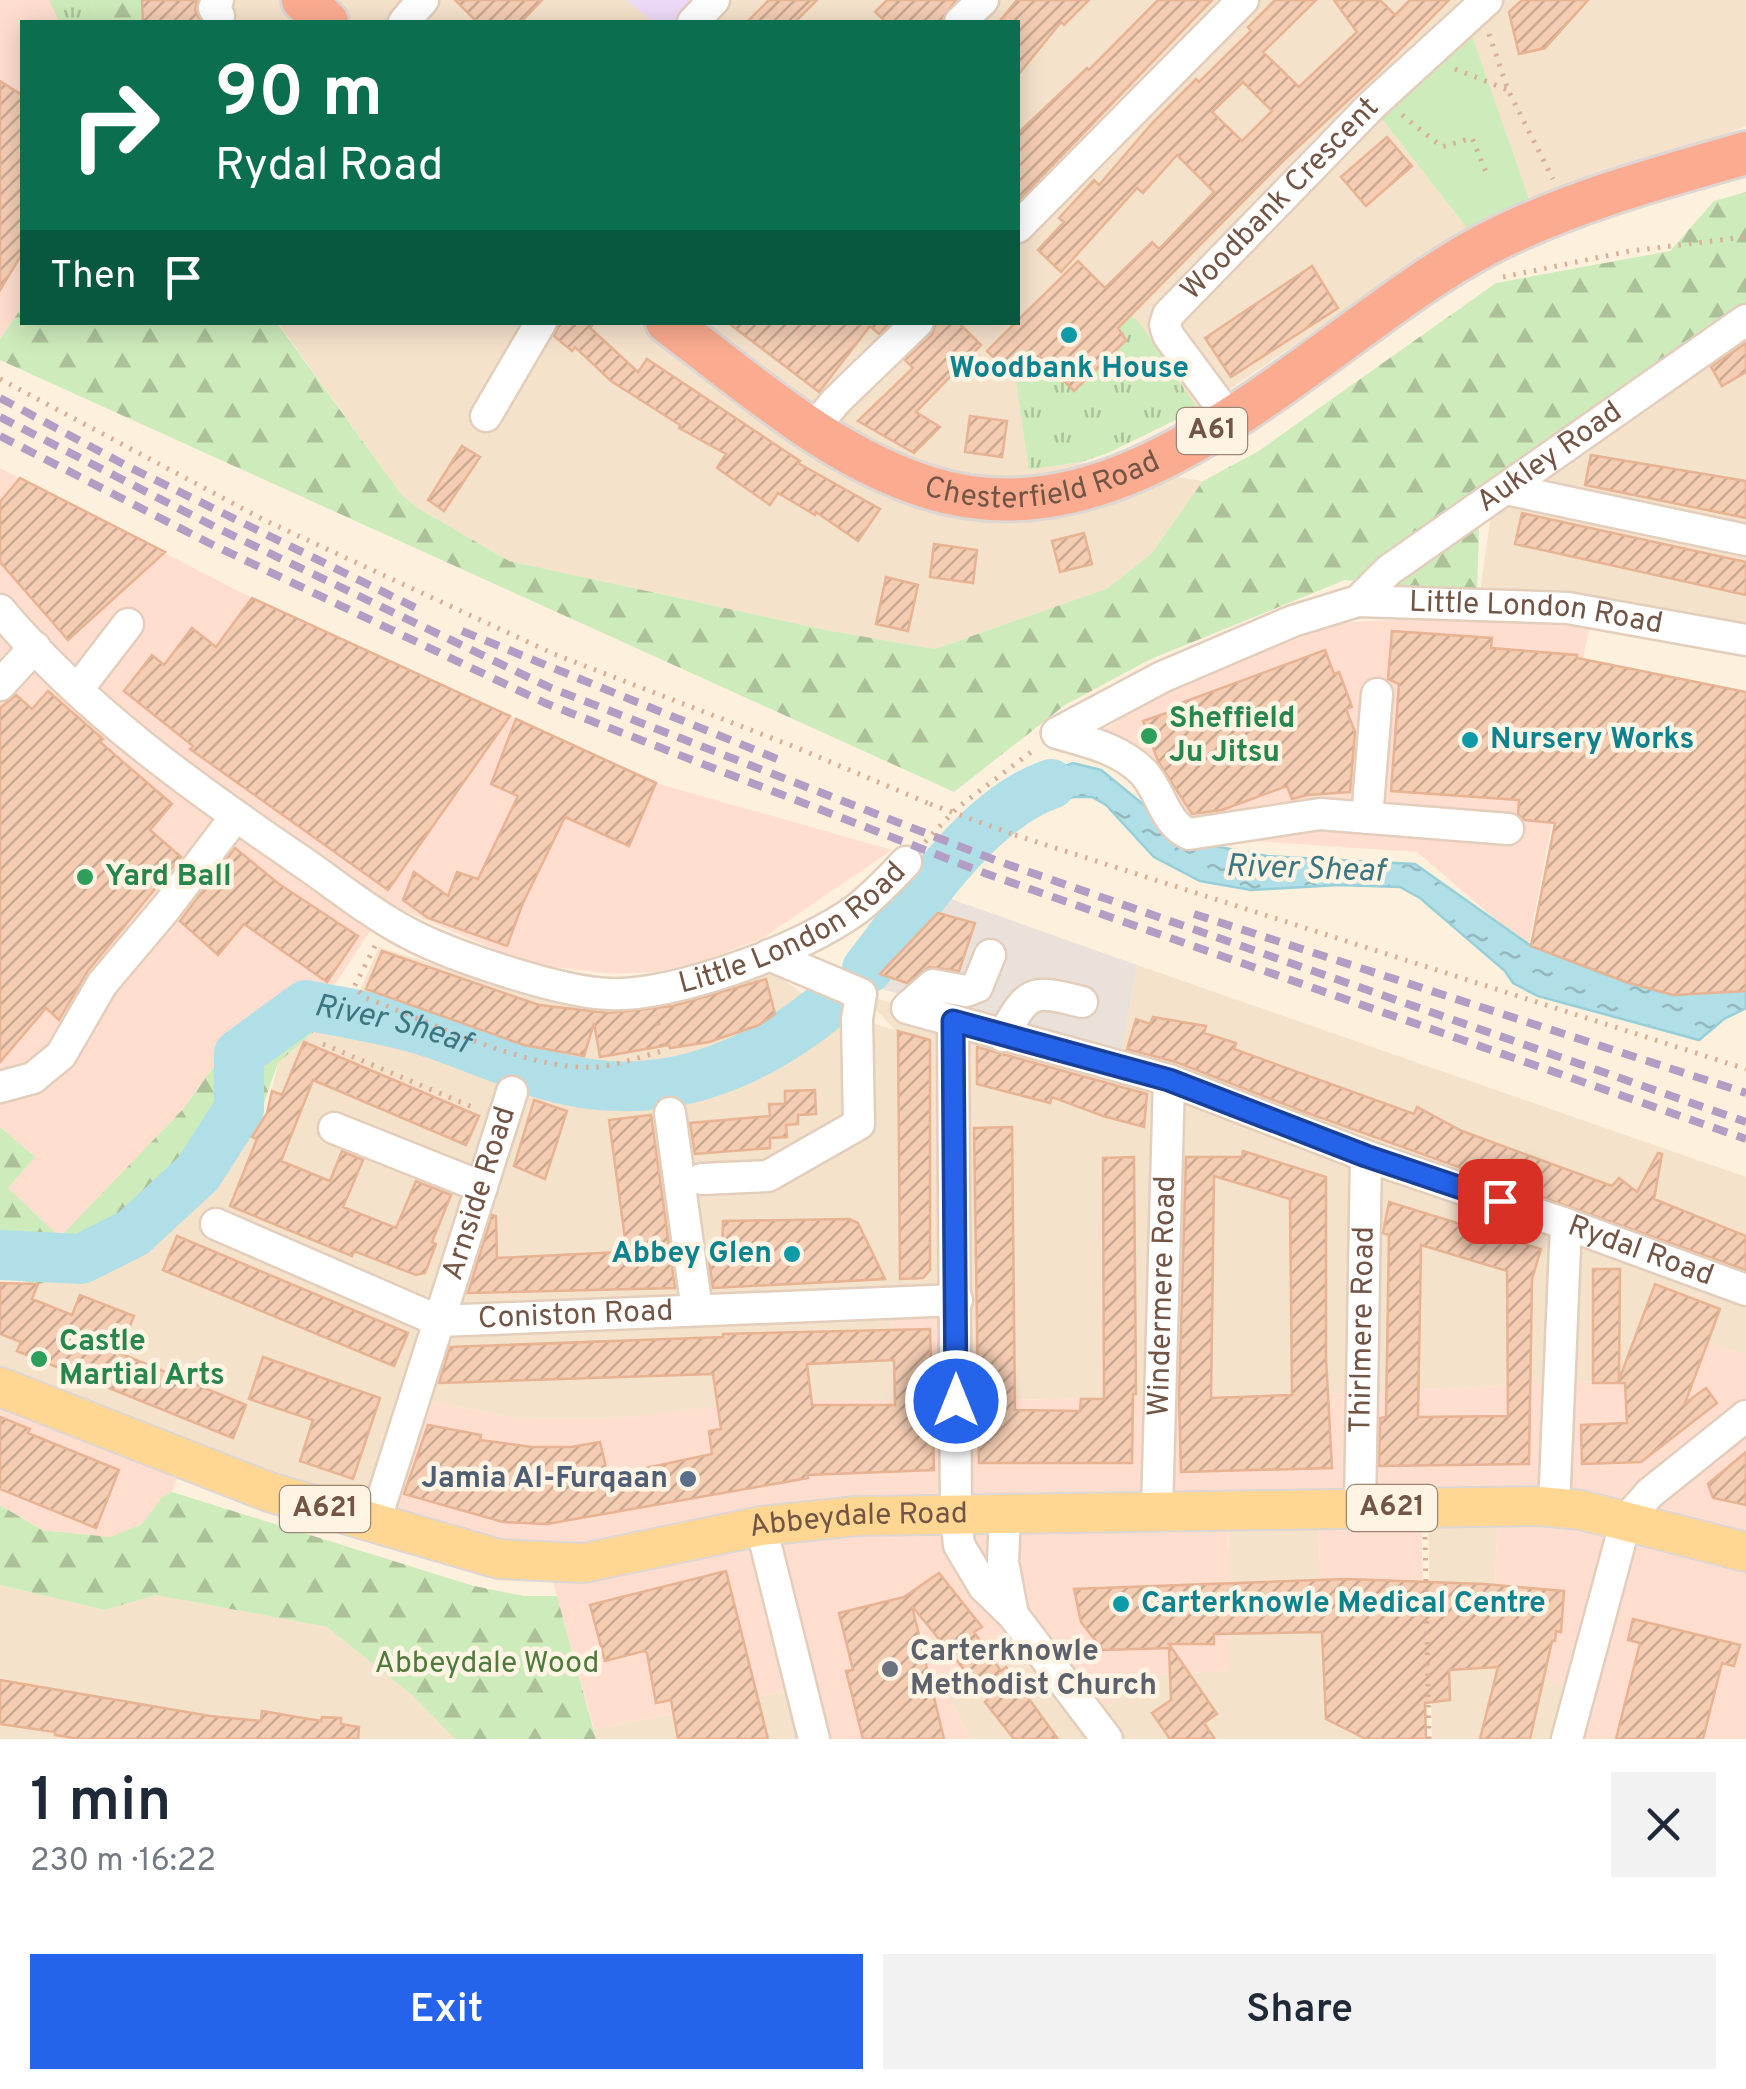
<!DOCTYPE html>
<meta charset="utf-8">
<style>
:root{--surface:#fff;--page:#f2f2f3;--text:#1f2937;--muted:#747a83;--accent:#2563eb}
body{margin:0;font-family:Overpass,sans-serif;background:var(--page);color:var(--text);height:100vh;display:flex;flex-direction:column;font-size:38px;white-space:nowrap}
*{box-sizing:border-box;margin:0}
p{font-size:32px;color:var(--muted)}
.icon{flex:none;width:55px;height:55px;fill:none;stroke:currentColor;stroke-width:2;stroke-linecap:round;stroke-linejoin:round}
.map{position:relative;height:1739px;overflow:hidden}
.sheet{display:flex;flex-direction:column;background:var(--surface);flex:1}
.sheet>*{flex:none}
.guide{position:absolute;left:20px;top:20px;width:1000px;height:305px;border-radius:0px;box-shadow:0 5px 25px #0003;background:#0b6e4f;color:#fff;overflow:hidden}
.pin{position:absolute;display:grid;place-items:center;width:85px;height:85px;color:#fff;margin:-42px;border-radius:20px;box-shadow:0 5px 15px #0006}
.me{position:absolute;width:110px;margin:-55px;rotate:0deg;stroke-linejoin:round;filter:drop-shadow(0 0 8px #0008)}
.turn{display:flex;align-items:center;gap:35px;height:210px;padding:0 30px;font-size:45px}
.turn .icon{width:130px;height:130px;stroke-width:2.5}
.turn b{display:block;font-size:70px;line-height:85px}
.then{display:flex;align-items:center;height:95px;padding:0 30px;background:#0003;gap:20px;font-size:38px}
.round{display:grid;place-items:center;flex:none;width:105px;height:105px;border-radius:0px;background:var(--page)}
.summary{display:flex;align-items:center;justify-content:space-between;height:170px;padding:0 30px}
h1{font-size:60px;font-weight:600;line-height:75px}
.action{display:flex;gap:20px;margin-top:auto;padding:20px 30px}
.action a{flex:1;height:115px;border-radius:0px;background:var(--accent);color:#fff;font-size:40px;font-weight:600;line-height:115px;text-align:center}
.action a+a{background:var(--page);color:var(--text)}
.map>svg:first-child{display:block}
.residential{fill:#f5e2cb}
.commercial{fill:#ffdecf}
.industrial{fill:#eae2da}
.education{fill:#eedaf9}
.grass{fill:url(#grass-tufts)}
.forest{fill:url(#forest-firs)}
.garden{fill:#ceebbb}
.water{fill:url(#water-ripples);stroke:#97cfd9;stroke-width:2.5}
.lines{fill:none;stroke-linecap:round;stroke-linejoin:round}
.river{stroke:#b1dfe7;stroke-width:50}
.building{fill:url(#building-hatch);stroke:#e7b393;stroke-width:2.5;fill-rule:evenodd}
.minor-casing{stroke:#e3cebc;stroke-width:35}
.major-casing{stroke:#ddd6d2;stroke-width:42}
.highway-casing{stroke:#ddd6d2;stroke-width:48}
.path{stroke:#d8b097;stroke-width:5;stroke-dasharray:2.5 8;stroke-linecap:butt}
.minor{stroke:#fff;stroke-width:30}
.major{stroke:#ffd792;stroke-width:38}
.highway{stroke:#fbac90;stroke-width:42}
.rail{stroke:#b39dc5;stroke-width:8;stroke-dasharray:15 10;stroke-linecap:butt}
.path-bridge{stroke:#d8b097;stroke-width:5;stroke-dasharray:2.5 8;stroke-linecap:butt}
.route-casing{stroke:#184099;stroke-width:25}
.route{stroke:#2563eb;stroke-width:18}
.culture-dot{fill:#0f9aa8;stroke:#fff4e4;stroke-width:4}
.leisure-dot{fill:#2e9e5b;stroke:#fff4e4;stroke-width:4}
.service-dot{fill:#5c6f8a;stroke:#fff4e4;stroke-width:4}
.worship-dot{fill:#6b7280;stroke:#fff4e4;stroke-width:4}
.labels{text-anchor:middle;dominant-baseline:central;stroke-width:9;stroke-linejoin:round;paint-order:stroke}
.shield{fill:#fff4e4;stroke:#9d8575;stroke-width:2.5}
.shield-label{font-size:28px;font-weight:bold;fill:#735545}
.street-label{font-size:30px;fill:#735545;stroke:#fff4e4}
.culture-label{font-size:30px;font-weight:bold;fill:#0d838f;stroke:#fff4e4;text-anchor:start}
.leisure-label{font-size:30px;font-weight:bold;fill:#27864d;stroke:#fff4e4;text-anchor:start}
.service-label{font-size:30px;font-weight:bold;fill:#4e5e75;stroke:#fff4e4;text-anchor:end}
.worship-label{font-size:30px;font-weight:bold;fill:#5b616d;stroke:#fff4e4;text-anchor:start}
.park-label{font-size:30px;fill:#4e7a3c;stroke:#fff4e4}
.water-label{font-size:32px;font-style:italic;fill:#3b7681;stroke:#fff4e4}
</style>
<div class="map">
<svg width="1746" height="1739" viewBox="0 0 1746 1739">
<defs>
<pattern id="grass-tufts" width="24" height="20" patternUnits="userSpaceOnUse" patternTransform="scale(2.5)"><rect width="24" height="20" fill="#ceebbb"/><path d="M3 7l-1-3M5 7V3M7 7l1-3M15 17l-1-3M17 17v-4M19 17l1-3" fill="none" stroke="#acc19a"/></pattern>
<pattern id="forest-firs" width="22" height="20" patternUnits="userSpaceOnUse" patternTransform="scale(2.5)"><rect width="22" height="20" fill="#ceebbb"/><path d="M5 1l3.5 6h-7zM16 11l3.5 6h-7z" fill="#acc19a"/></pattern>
<pattern id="water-ripples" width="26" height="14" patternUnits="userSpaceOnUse" patternTransform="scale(2.5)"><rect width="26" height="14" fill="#b1dfe7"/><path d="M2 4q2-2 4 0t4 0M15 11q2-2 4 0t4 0" fill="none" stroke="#94b8bd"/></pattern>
<pattern id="building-hatch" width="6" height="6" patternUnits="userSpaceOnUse" patternTransform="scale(2.5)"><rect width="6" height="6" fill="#f4cdb3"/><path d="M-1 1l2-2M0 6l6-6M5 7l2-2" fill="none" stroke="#caa993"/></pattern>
</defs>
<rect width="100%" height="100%" fill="#fdf1dd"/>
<path class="residential" d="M142 0H626L654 22H143Z
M705 0H1746V126L1533 210 1471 34 1382 119 1467 228 1196 412 1124 308 1128 338 1074 391 1041 357 1030 470 1081 462 1203 481 1151 554 1108 588 935 649 826 630 509 561 416 507 401 494 278 323 1018 322V22H685Z
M1746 319V640L1479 599 1494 493Z
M379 947 557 1003H625L773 971 813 1002 839 1013 895 1030 861 994 953 1021 1121 1053 1137 965 1746 1177V1355L1641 1323 1637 1379 1362 1393 956 1401 891 1304 895 1400 622 1418 520 1419 414 1399 374 1525 0 1387V1283L38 1284 85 1274 168 1227 202 1196 252 1137 267 1113 278 1063 316 1030 344 1027Z
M1498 1507 1492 1666 1582 1688 1567 1739H1432L1428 1508Z
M1317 1509 1321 1580 1366 1739H971L949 1698 1031 1644 1091 1717 1145 1675 1200 1673 1229 1547 1228 1510Z
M0 1585 105 1610 156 1595 327 1627 412 1695 455 1739H0Z
M802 1688 814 1739H596L594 1729Z"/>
<path class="commercial" d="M0 0H91L99 22H22V307L0 339Z
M0 468 252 598 656 783 892 850 763 938 696 964 653 972 613 974 529 964 388 904 328 995 313 990 294 994 229 1045 184 1108 60 1238 7 1187 34 1157 0 1127Z
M1434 617 1591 619 1528 947 1417 852 1178 836 1092 736 1189 679 1339 623Z
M957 1300V1401L1362 1393 1637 1379 1640 1322 1746 1355V1739H1567L1581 1688 1492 1667 1498 1508H1421L1426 1739H1366L1321 1580 1317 1509 1228 1510 1230 1671 1145 1675 1091 1718 1031 1644 949 1698 971 1739H814L801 1688 594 1729 548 1564 374 1525 414 1399 521 1419 622 1418 761 1401 895 1400 891 1303Z
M0 1387 183 1460 172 1492 162 1497 142 1524 111 1537 42 1530 0 1505Z"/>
<path class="industrial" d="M940 895 1137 965 1121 1054 877 988V970Z"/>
<path class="education" d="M626 0H705L685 22H654Z"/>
<path class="grass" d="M49 0H91L99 22H59Z
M1124 308 1141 325 1198 409 1108 453 1081 462 1029 470 1016 380 1040 357 1074 391 1127 338 1111 320Z"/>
<path class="forest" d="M91 0H142L143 22H99Z
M1746 192V307L1480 497 1477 595 1345 580 1151 659 1065 705 954 792 0 360V339L22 307V322L277 323 401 494 416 507 509 561 826 630 935 649 1108 588 1151 554 1203 481 1257 452 1496 283 1670 251 1714 201Z
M303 990 360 1003V1033L316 1030 278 1063 252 1137 178 1218 85 1274 38 1284 0 1277V1127L35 1157 8 1188 60 1237 184 1108 229 1045Z
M172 1492 474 1586 524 1596H557L596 1739H455L412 1695 327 1627 156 1595 105 1610 0 1585V1505L42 1530 110 1537 142 1524 162 1497Z"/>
<path class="garden" d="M1471 33 1533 210 1467 228 1382 119Z"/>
<path class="water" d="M1073 763 1101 770 1144 805 1177 839 1267 856 1415 864 1531 946 1626 982 1673 995 1688 994 1746 966V1008L1724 1019 1699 1040 1538 996 1513 983 1505 971 1420 898 1400 887 1338 885 1251 890 1200 881 1154 857 1106 805 1092 797H1074L1053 803 1019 828 980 813 1016 783Z"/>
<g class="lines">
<g class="river">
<path d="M867 969C916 907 974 811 1051 784"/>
<path id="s1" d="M0 1255 81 1259 133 1233 198 1173 239 1109V1054L306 1005C345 1013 387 1019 426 1031 464 1043 501 1060 540 1073 648 1107 746 1073 830 1003"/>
</g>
</g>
<path class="building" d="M142 0H197L195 10 201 22H143Z
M455 0H542L521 22H477Z
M769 0H817L795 22H747Z
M887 0H956L940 22H886L875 12Z
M1017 0H1089L1064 25 1061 22 1018 75V22H999Z
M1158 0H1212L1018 201V133L1087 68 1089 70Z
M1275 0H1316L1263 52 1299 87 1357 32 1334 0H1380L1395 15 1410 0H1449L1377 73 1284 160 1118 328 1126 340 1074 391 1040 357 1016 380 987 351 1078 261 1105 288 1152 242 1159 249 1214 192 1177 155 1143 193 1137 188 1061 272 1038 250 1064 222 1059 218 1094 180 1099 185 1154 121 1196 79 1199 82 1251 31 1248 27ZM1243 82 1272 111 1242 141 1212 112Z
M1522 0H1588L1545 48 1519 54 1509 12Z
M0 81 22 95V254L0 290Z
M1387 137 1412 166 1366 206 1341 177Z
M1312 266 1338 308 1231 377 1205 338Z
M560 322H595L590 328 638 372 647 359 800 461 798 463 880 509 858 541 816 512 815 515 778 493 770 505 717 468 726 454 679 428 680 425 611 381 575 347 572 351 554 336Z
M727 322H890L879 334 870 326 819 392Z
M936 322H958L981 345 916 412 940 427 914 453 858 421 913 368 905 360 932 335Z
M1746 343V372L1722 386 1711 367Z
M970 416 1007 421 1002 457 965 452Z
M462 446 480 457 444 511 428 500Z
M1591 455 1746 481V518L1585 485Z
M20 478 165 552 68 640 0 562V502Z
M1522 513 1746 562V595L1515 544Z
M1084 533 1092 564 1060 572 1052 541Z
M934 544 977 550 973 583 930 577Z
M886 577 918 585 908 631 876 624Z
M252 598 510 716 388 890 190 749 193 746 124 691 152 655 164 665 192 628 216 647Z
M1392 631 1492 638 1491 648 1577 655V658L1746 692V991L1673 995 1626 982 1531 946 1555 823 1525 820 1518 814 1519 800 1391 791 1399 684 1388 679Z
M1325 650 1334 674 1339 672 1352 707 1346 709 1355 732 1350 792 1308 795 1292 799 1287 786 1222 810 1192 814 1158 761 1143 721 1175 710 1173 706Z
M48 691 103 739 100 742 172 804 150 830 181 857 87 972 59 1020 46 1008 0 1062V708L16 695 32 709Z
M516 719 656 783 629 846 565 817 522 905 507 946 428 918 403 900 414 872 448 896 457 872 478 879 518 796 491 784Z
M235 848 279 884 358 936 327 982 244 924 218 955 180 921Z
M938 913 975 923 959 971 929 967 907 983 880 974Z
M382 951 539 1005 608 1013 673 1006 766 979 775 1014 759 1025 709 1042 670 1048 669 1045 600 1057 594 1023 584 1056 524 1045 366 989Z
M1153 1017 1206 1026 1204 1033 1236 1043 1234 1049 1414 1114 1417 1107 1462 1131 1612 1186 1619 1178 1637 1192 1658 1153 1662 1154 1654 1199 1746 1236V1270L1302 1111 1176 1062 1127 1049 1136 1019 1150 1024Z
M898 1031 930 1040V1270L923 1278 900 1279Z
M304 1042 479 1116 466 1145 313 1080 281 1161 330 1181 342 1151 363 1160 343 1207 396 1228 416 1181 451 1195 432 1242 436 1244 425 1273 416 1275 354 1251 352 1256 230 1206 257 1139 252 1137 267 1113 272 1091 282 1095Z
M977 1047 1147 1094 1144 1127 1103 1116 1052 1097 1050 1103 977 1084Z
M815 1090 816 1114 798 1115V1124L786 1125 787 1137 770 1138V1148L695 1154 690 1123 770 1116 769 1104H785V1091Z
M534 1100 567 1111 545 1179 514 1166Z
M651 1115 675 1288 468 1293 492 1215 496 1216 497 1258 641 1251 626 1246 609 1120Z
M1012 1127 1015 1410 1080 1411 1081 1399H1104L1103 1158 1134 1157 1136 1394H1133L1132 1463H979L974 1128Z
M1243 1151 1326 1177V1358L1332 1468 1181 1472 1179 1398 1186 1157H1242ZM1214 1176 1290 1199 1292 1395 1211 1398Z
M1389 1202 1541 1249 1532 1279 1529 1464 1379 1466 1380 1418 1386 1417 1389 1235 1383 1233ZM1421 1245 1507 1271 1508 1416 1418 1417Z
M849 1219 858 1223 885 1279 713 1288 708 1253 722 1254 723 1221Z
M177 1236 408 1333 394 1366 163 1270Z
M1593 1269H1620L1619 1380 1655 1284 1720 1309 1685 1403 1706 1388 1717 1403 1641 1462 1582 1464 1581 1425 1627 1423 1625 1383H1593Z
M0 1283 38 1284 32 1299 72 1315 80 1295 134 1316 119 1353 246 1405 233 1438 17 1351 21 1342 0 1334Z
M930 1329 934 1470 807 1475 808 1478 547 1524 503 1522 404 1494 428 1425 481 1435 480 1440 532 1447H571L600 1442 608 1476 712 1454 709 1431 721 1429 713 1374 439 1383 450 1347 723 1337V1334ZM894 1360 895 1405H812L807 1364Z
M263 1357 380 1398 353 1479 300 1461 313 1420 249 1399Z
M0 1417 30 1429 28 1433 119 1470 96 1528 0 1489Z
M1746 1452V1505L1713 1498 1708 1484Z
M726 1571 768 1739H678L671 1700 656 1703 647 1653 644 1651 605 1661 590 1605Z
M939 1573 982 1627 974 1632 1001 1671 1006 1667 1058 1739H1014L985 1702 988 1699 912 1606 944 1739H863L846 1671 853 1670 839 1613 904 1597Z
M1346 1579 1484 1584 1564 1591 1561 1632 1556 1631 1555 1641H1552L1530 1739H1480L1498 1667 1449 1670 1450 1700 1425 1703 1426 1739H1366L1326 1719 1322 1632 1214 1634V1644H1169L1217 1714 1204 1723 1215 1739H1170L1152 1713 1171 1700 1169 1648 1103 1650 1081 1622 1074 1589Z
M1633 1619 1740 1645 1734 1666 1722 1663 1703 1739H1616L1640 1643 1628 1640Z
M0 1680 210 1716 261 1721 262 1711 321 1721 322 1717 341 1718V1724L359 1727 358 1739H79L55 1735V1732L0 1724Z"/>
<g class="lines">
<defs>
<g id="minor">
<path d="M218 0 214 8 219 16"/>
<path d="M404 22 423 0"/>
<path d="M693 22 714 0"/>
<path d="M960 22 983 0"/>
<path d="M1018 227 1243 0"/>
<path d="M486 416 541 322"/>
<path id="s2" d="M1231 420 1168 335 1165 325 1168 315 1372 105 1487 0"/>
<path d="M812 430 836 401 918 322"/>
<path d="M1506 489 1746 540"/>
<path id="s3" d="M1358 601 1389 570 1746 320"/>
<path id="s4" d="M0 610C84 710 194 788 301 861 336 885 370 913 408 933 451 956 562 993 610 994 675 997 805 948 857 909 875 895 891 878 906 862"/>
<path d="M0 685 35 647"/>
<path d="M78 689 128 624"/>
<path id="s5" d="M1057 733 1162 677 1293 621 1358 601 1568 608 1746 640"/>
<path d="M1057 733C1087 742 1119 748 1143 772 1161 791 1164 823 1189 834L1320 814 1508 829"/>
<path d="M1367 818 1377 694"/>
<path id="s6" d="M990 955 977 987 966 991 933 985 907 1008 1169 1080 1366 1156 1566 1224 1746 1290"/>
<path d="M953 1021 956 1514 959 1545 984 1587 1013 1615 1107 1739"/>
<path d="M1003 1036C1028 990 1031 989 1082 1002"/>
<path d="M0 1087 33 1078 61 1055 102 984 166 908 236 816"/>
<path d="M670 1113 697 1310"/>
<path d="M334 1128 482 1187"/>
<path d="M702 1179 768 1176 859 1124 857 1019 861 994 769 955"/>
<path id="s7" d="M216 1224 439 1321 957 1300"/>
<path d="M1554 1506 1566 1224"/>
<path id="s8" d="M1360 1508 1366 1156"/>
<path id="s9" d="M1157 1511 1169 1080"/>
<path d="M1005 1514 1003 1562 1013 1615"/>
<path id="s10" d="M374 1525 512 1092"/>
<path d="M761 1526 814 1739"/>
<path d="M1567 1739 1626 1520 1650 1493 1746 1416"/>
</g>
<g id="major">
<path id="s11" d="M0 1387 269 1492 499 1559 584 1563 761 1526 857 1516 1540 1506 1581 1510 1746 1552"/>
</g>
<g id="highway">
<path d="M303 0 327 22"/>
<path id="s12" d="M667 322C749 383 829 456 927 487 1135 554 1319 334 1483 246 1565 203 1657 178 1746 153"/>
</g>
</defs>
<use href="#minor" class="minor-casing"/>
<use href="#major" class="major-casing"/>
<use href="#highway" class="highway-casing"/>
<path class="path" d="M1489 34 1508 90 1553 179
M1455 69 1508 90
M1402 115 1442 147 1472 138 1486 172
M1503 277 1630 251 1746 237
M0 379 264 520 554 654 795 747 930 804
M1015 835 1746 1069
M925 842 957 808 1035 749
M375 946 354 987 366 998C428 1021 529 1071 595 1067 617 1066 641 1056 663 1051L656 1015
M323 1044 477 1109
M1425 1537 1429 1739"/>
<use href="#minor" class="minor"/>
<use href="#major" class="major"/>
<use href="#highway" class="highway"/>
<path class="rail" d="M0 398 127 466 422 611
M0 417 217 528 551 688 995 860 1746 1122
M0 436 209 543 545 703 987 874 1746 1139
M462 631 782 761
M1194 914 1746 1093"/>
<path class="path-bridge" d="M930 804 1015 835"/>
</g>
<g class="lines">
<defs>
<path id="route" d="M956 1401 953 1021 1169 1080 1366 1156 1500 1201"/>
</defs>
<use href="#route" class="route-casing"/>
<use href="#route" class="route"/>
</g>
<g class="culture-dot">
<circle cx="1069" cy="335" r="10"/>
<circle cx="1470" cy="740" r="10"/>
<circle cx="792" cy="1254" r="10"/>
<circle cx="1121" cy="1604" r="10"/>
</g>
<g class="leisure-dot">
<circle cx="1149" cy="736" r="10"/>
<circle cx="85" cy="877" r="10"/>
<circle cx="39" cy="1359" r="10"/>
</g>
<circle class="service-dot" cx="688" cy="1479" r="10"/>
<circle class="worship-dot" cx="890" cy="1669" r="10"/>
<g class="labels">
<g class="shield">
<rect x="1177" y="408" width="70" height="46" rx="8"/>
<rect x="1347" y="1485" width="90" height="46" rx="8"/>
<rect x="280" y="1486" width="90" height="46" rx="8"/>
</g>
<g class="shield-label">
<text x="1212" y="431">A61</text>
<text x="1392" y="1508">A621</text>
<text x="325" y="1509">A621</text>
</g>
<g class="street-label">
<text stroke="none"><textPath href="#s2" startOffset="288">Woodbank Crescent</textPath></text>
<text stroke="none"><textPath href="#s3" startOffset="240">Aukley Road</textPath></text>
<text stroke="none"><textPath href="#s12" startOffset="428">Chesterfield Road</textPath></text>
<text stroke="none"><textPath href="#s5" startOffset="508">Little London Road</textPath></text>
<text stroke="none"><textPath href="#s4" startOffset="932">Little London Road</textPath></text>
<text stroke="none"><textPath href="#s10" startOffset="348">Arnside Road</textPath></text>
<text stroke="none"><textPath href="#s6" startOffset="888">Rydal Road</textPath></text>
<text stroke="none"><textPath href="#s9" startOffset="215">Windermere Road</textPath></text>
<text stroke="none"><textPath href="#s7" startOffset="380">Coniston Road</textPath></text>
<text stroke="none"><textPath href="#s8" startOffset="178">Thirlmere Road</textPath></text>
<text stroke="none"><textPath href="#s11" startOffset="892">Abbeydale Road</textPath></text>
</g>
<g class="culture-label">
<text x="1069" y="369" text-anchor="middle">Woodbank House</text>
<text x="1490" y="740">Nursery Works</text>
<text x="772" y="1254" text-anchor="end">Abbey Glen</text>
<text x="1141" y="1604">Carterknowle Medical Centre</text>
</g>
<g class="leisure-label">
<text x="1169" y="719">Sheffield<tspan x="1169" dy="34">Ju Jitsu</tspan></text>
<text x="105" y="877">Yard Ball</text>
<text x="59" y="1342">Castle<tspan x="59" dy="34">Martial Arts</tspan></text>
</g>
<g class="service-label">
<text x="668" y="1479">Jamia Al-Furqaan</text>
</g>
<g class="worship-label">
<text x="910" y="1652">Carterknowle<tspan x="910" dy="34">Methodist Church</tspan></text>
</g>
<g class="park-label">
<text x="487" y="1664">Abbeydale Wood</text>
</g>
<g class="water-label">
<text transform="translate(1305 870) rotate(2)">River Sheaf</text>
<text stroke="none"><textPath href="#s1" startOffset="530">River Sheaf</textPath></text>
</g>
</g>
</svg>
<div class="pin" style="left:1500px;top:1201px;background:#d93025"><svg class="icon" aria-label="arrive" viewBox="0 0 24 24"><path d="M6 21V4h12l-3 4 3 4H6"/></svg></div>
<svg class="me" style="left:956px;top:1401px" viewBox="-20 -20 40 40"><circle r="17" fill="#2563eb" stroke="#fff" stroke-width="3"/><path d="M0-11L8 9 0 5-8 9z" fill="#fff"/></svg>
<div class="guide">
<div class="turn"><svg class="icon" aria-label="right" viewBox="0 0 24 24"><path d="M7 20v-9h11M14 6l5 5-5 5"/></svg><div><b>90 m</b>Rydal Road</div></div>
<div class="then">Then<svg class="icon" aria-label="arrive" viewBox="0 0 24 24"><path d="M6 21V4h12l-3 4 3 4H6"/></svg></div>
</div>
</div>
<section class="sheet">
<div class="summary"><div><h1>1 min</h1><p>230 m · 16:22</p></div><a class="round"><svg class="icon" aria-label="close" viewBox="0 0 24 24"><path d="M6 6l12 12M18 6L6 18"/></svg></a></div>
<div class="action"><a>Exit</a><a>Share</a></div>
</section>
